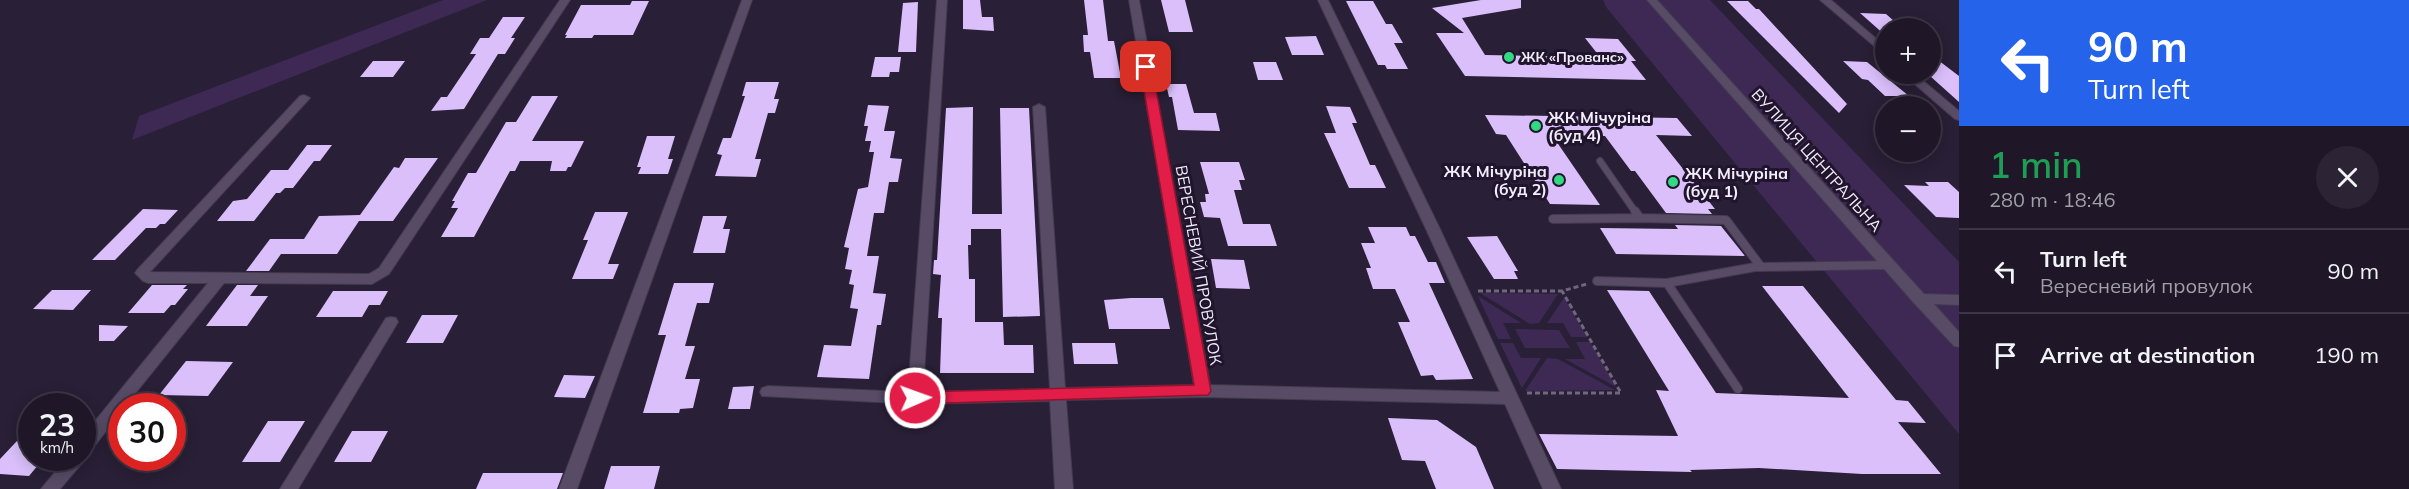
<!DOCTYPE html>
<meta charset="utf-8">
<style>
:root{--surface:#1f1728;--page:#2c2434;--text:#f1f3f6;--muted:#a19fa8;--line:#3c3645}
body{margin:0;font-family:Mulish,sans-serif;background:var(--page);color:var(--text);height:100vh;display:flex;flex-direction:column;font-size:22px;white-space:nowrap}
*{box-sizing:border-box;margin:0}
p{font-size:20px;color:var(--muted)}
.icon{flex:none;width:33px;height:33px;fill:none;stroke:currentColor;stroke-width:2;stroke-linecap:round;stroke-linejoin:round}
.map{position:relative;flex:1;overflow:hidden}
.sheet{display:flex;flex-direction:column;background:var(--surface);width:450px}
.sheet>*{flex:none}
.guide{background:#2563eb;color:#fff;overflow:hidden}
.fabs{position:absolute;left:1875px;top:18px;display:grid;gap:12px}
.fabs a{display:grid;place-items:center;width:66px;height:66px;border-radius:50%;background:var(--surface);box-shadow:0 3px 15px #0003,0 0 0 2px var(--line);font-size:30px}
.speed{position:absolute;left:18px;top:393px;display:flex;gap:12px;font-size:30px;font-weight:700;text-align:center}
.speed>*{display:grid;place-content:center;width:78px;height:78px;border-radius:50%;background:var(--surface);box-shadow:0 3px 15px #0003,0 0 0 2px var(--line);line-height:1}
.speed small{font-size:15px;font-weight:400}
.speed .limit{border:9px solid #d22;background:#fff;color:#111}
.pin{position:absolute;display:grid;place-items:center;width:51px;height:51px;color:#fff;margin:-26px;border-radius:12px;box-shadow:0 3px 9px #0006}
.me{position:absolute;width:66px;margin:-33px;rotate:88deg;stroke-linejoin:round;filter:drop-shadow(0 0 4px #0008)}
.turn{display:flex;align-items:center;gap:21px;height:126px;padding:0 30px;font-size:27px}
.turn .icon{width:78px;height:78px;stroke-width:2.5}
.turn b{display:block;font-size:42px;line-height:51px}
.round{display:grid;place-items:center;flex:none;width:63px;height:63px;border-radius:32px;background:var(--page)}
.head{display:flex;align-items:center;justify-content:space-between;height:102px;padding:0 30px}
h1{font-size:36px;font-weight:600;line-height:45px;color:#1e9e55}
ul{padding:0;list-style:none}
li{display:flex;align-items:center;gap:18px;height:84px;padding:0 30px;border-top:2px solid var(--line)}
li div{flex:1}
li b{display:block;font-size:22px}
li em{font-style:normal}
main{display:flex;flex:1;min-height:0}
.map>svg:first-child{display:block}
.green{fill:#3e2955}
.building{fill:#dabffb}
.lines{fill:none;stroke-linecap:round;stroke-linejoin:round}
.lane-far1-casing{stroke:#433a4e;stroke-width:8}
.lane-casing{stroke:#433a4e;stroke-width:10}
.street-casing{stroke:#433a4e;stroke-width:2}
.path{stroke:#70677c;stroke-width:3;stroke-dasharray:5 3;stroke-linecap:butt}
.lane-far1{stroke:#574b66;stroke-width:6}
.lane{stroke:#574b66;stroke-width:8}
.street{fill:#574b66;fill-rule:evenodd}
.route{fill:#e11d48;stroke:#92132f;stroke-width:1.5}
.poi-dot{fill:#33d882;stroke:#20152c;stroke-width:2}
.labels{text-anchor:middle;dominant-baseline:central;stroke-width:6;stroke-linejoin:round;paint-order:stroke}
.far-poi-label{font-size:14px;font-weight:bold;fill:#f2ecfc;stroke:#20152c;text-anchor:start}
.poi-label{font-size:16px;font-weight:bold;fill:#f2ecfc;stroke:#20152c;text-anchor:start}
.street-label{font-size:16px;fill:#f2ecfc;stroke:#20152c}
</style>
<main>
<div class="map">
<svg width="1959" height="489" viewBox="0 0 1959 489">
<rect width="100%" height="100%" fill="#291f36"/>
<path class="green" d="M443 0H487L132 140 139 116Z
M1603 0H1710L1959 262V434L1606 7Z
M1480 293 1558 294 1539 323 1530 324Z
M1478 296 1521 323H1503L1511 339H1498Z
M1564 298 1587 337H1571L1563 323H1547Z
M1515 329 1559 330 1570 348H1525Z
M1576 342H1590L1616 387 1565 359H1585Z
M1500 343H1513L1521 358H1541L1522 388Z
M1547 358 1558 359 1615 390 1525 391Z"/>
<path class="building" d="M963 0H980L982 17H993L994 31 963 29Z
M1084 0H1103L1108 41H1114L1121 78H1094L1090 52H1084L1083 35H1088Z
M1161 0H1185L1193 32H1169Z
M1481 0H1521V8L1462 18 1485 55 1600 57 1585 38 1618 39 1636 61H1631L1646 80 1465 76 1436 33H1464L1432 8Z
M632 1H649L633 35H594L592 38H565L567 35H565L581 5H630Z
M1346 1H1373L1386 24H1392L1403 43H1394L1408 69H1387L1385 65H1378Z
M1727 1H1748L1756 9H1759L1847 104 1839 113Z
M918 2 916 52H898L903 3Z
M1860 13 1886 14 1902 28H1886V36Z
M503 17H525L511 38H515L505 54H498L464 109 431 111 441 97H447L476 54H470L480 38H489Z
M1316 36 1324 55H1292L1285 37Z
M1930 54 1959 76V102L1930 76Z
M875 57H901L899 72H890L889 77H871Z
M373 61H405L393 77H360Z
M1843 61 1867 62 1909 96H1885L1868 80 1862 79Z
M1253 62H1276L1283 80H1258Z
M746 82H779L774 99H779L775 113H768L755 159H761L756 177 715 176 722 155 717 154 723 138H731L745 96H742Z
M1166 84H1186L1194 113H1216L1220 131 1178 130 1172 97H1169Z
M532 96H558L532 141H584L571 167H568L566 171H550L552 161H520L515 171H510L474 237H441L458 208H451L455 201H452L468 173H476L506 122H516Z
M868 105 889 106 884 131H895L890 158 902 159 898 182H889L884 213H874L867 256H879L873 293 886 294 881 325H877L869 379 817 377 824 345 851 346 858 309 850 308 854 285 849 284 852 270 845 269 849 248 844 247 858 189 868 187 874 152H869L871 141H865L868 126H864Z
M1326 106 1350 107 1357 123H1352L1370 165H1375L1386 188H1349L1324 133H1336Z
M973 107 972 214H1002L1000 108H1029L1040 316 1003 317 1001 229H971V245H968L969 279H975V322H1003L1004 345H1033L1034 373H940L942 318H938L941 275 933 274 934 260H937L946 108Z
M1485 115 1677 118 1692 136 1656 135 1715 209H1708L1712 214 1666 213 1635 171H1631L1605 136 1552 135 1600 205 1550 204 1506 135 1496 134Z
M647 136H675L668 159H673L668 174H638L641 167H637Z
M307 145H332L320 161H314L293 188H285L280 193H276L254 221H217L233 201 247 199 271 170H288Z
M405 158H438L393 221H359L337 254H281L269 271H246L270 239H304L319 216 360 215 394 167 399 168Z
M1200 162H1239L1245 180H1239L1242 190H1234L1243 224H1270L1277 246H1228L1220 218 1204 217 1200 202H1206L1205 194H1209Z
M1925 182H1948L1959 192V218L1936 217 1904 185 1929 186Z
M143 209 178 210 165 224H160L156 228H146L115 260H92Z
M595 212H628L608 264H619L613 279H572L588 240H583Z
M703 216H727L723 229H730L725 253H693Z
M1675 225 1721 226 1745 256 1616 254 1600 228 1678 229Z
M1368 227H1406L1410 236H1415L1428 262H1436L1445 283H1429L1473 379 1436 380 1433 375 1421 376 1398 322H1410L1395 289H1373L1366 268H1371L1361 243H1375Z
M1497 236 1518 271H1514L1518 279H1494L1467 237Z
M1211 259 1244 260 1250 289 1216 288Z
M674 283H714L709 303H697L685 346H695L685 379H700L693 408 680 409 679 413H643L666 335H658Z
M152 285H187L183 289H188L175 305H171L164 313H128Z
M237 285H258L250 296H268L247 326H206Z
M1762 286H1803L1896 400 1908 401 1926 423 1898 422 1941 474H1862L1759 468 1690 470 1692 472 1557 469 1539 434 1678 436 1656 390 1669 391 1607 290 1649 291 1716 393 1849 398Z
M52 290H91L73 310 33 309Z
M333 291H388L380 305H369L362 317H316Z
M1131 298H1163L1170 329H1109L1104 300Z
M422 315H458L443 343H406Z
M99 325 128 326 114 341H99Z
M1072 343H1115L1118 364H1074Z
M186 361 233 362 208 396 159 395Z
M564 375 595 376 585 398 554 397Z
M754 386 750 409H728L733 387Z
M1388 418 1437 420 1476 447 1494 489H1436L1425 461 1402 460Z
M268 421H305L280 462H242Z
M32 425V458H44L29 476 0 474V459Z
M352 431H388L371 462H334Z
M611 466H660L654 489H604Z
M483 473H563L557 489H476Z"/>
<g class="lines">
<defs>
<path id="lane-far1" d="M1600 161 1636 213"/>
<path id="lane" d="M1635 211 1640 218 1726 220 1761 267
M1553 219 1640 218
M1597 281 1667 283
M1738 389 1667 283 1755 267 1889 265"/>
<path id="street" d="M560 0H570L389 274 372 284 224 283 125 406H122V411L88 454 83 455 84 458 82 463 60 489H41L67 458H82V437L208 283H148L143 281 135 273 137 270 300 96 304 95 310 98 150 272 369 274 379 268Z
M742 0H752L577 489H559Z
M937 0H947L923 392 1050 389 1033 107 1039 104 1045 107 1065 388 1194 385 1129 0H1139L1210 385 1500 392 1426 229 1318 0H1328L1440 229 1561 489H1543L1505 404 1203 397 1066 400 1073 489H1055L1050 401 915 404 762 396 760 392 762 388 768 386 908 392Z
M1647 0H1657L1924 294 1959 295V305L1934 304 1959 332V347L1954 346 1914 303Z
M1820 0H1831L1886 47V56Z
M1903 74H1915L1959 111V120L1955 119Z
M391 317 396 318 398 322 298 489H280L386 318Z"/>
</defs>
<use href="#lane-far1" class="lane-far1-casing"/>
<use href="#lane" class="lane-casing"/>
<use href="#street" class="street-casing"/>
<path class="path" d="M1478 291H1562L1587 284
M1527 393H1621L1562 291"/>
<use href="#lane-far1" class="lane-far1"/>
<use href="#lane" class="lane"/>
<use href="#street" class="street"/>
</g>
<path class="route" d="M1146 64 1152 67 1211 391 1208 395 915 404 909 402 907 398 909 394 915 392 1194 385 1140 67Z"/>
<g class="poi-dot">
<circle cx="1509" cy="57" r="6"/>
<circle cx="1536" cy="126" r="6"/>
<circle cx="1559" cy="180" r="6"/>
<circle cx="1673" cy="182" r="6"/>
</g>
<g class="labels">
<g class="far-poi-label">
<text x="1521" y="57">ЖК «Прованс»</text>
</g>
<g class="poi-label">
<text x="1548" y="117">ЖК Мічуріна<tspan x="1548" dy="18">(буд 4)</tspan></text>
<text x="1547" y="171" text-anchor="end">ЖК Мічуріна<tspan x="1547" dy="18">(буд 2)</tspan></text>
<text x="1685" y="173">ЖК Мічуріна<tspan x="1685" dy="18">(буд 1)</tspan></text>
</g>
<g class="street-label">
<text transform="translate(1817 160) rotate(48)">ВУЛИЦЯ ЦЕНТРАЛЬНА</text>
<text transform="translate(1199 265) rotate(80)">ВЕРЕСНЕВИЙ ПРОВУЛОК</text>
</g>
</g>
</svg>
<div class="fabs">
<a>+</a>
<a>−</a>
</div>
<div class="speed"><div>23<small>km/h</small></div><div class="limit">30</div></div>
<div class="pin" style="left:1146px;top:67px;background:#d93025"><svg class="icon" aria-label="arrive" viewBox="0 0 24 24"><path d="M6 21V4h12l-3 4 3 4H6"/></svg></div>
<svg class="me" style="left:915px;top:398px" viewBox="-20 -20 40 40"><circle r="17" fill="#e11d48" stroke="#fff" stroke-width="3"/><path d="M0-11L8 9 0 5-8 9z" fill="#fff"/></svg>
</div>
<section class="sheet">
<div class="guide">
<div class="turn"><svg class="icon" aria-label="left" viewBox="0 0 24 24"><path d="M17 20v-9H6M10 6l-5 5 5 5"/></svg><div><b>90 m</b>Turn left</div></div>
</div>
<div class="head"><div><h1>1 min</h1><p>280 m · 18:46</p></div><a class="round"><svg class="icon" aria-label="close" viewBox="0 0 24 24"><path d="M6 6l12 12M18 6L6 18"/></svg></a></div>
<ul>
<li><svg class="icon" aria-label="left" viewBox="0 0 24 24"><path d="M17 20v-9H6M10 6l-5 5 5 5"/></svg><div><b>Turn left</b><p>Вересневий провулок</p></div><em>90 m</em></li>
<li><svg class="icon" aria-label="arrive" viewBox="0 0 24 24"><path d="M6 21V4h12l-3 4 3 4H6"/></svg><div><b>Arrive at destination</b></div><em>190 m</em></li>
</ul>
</section>
</main>
